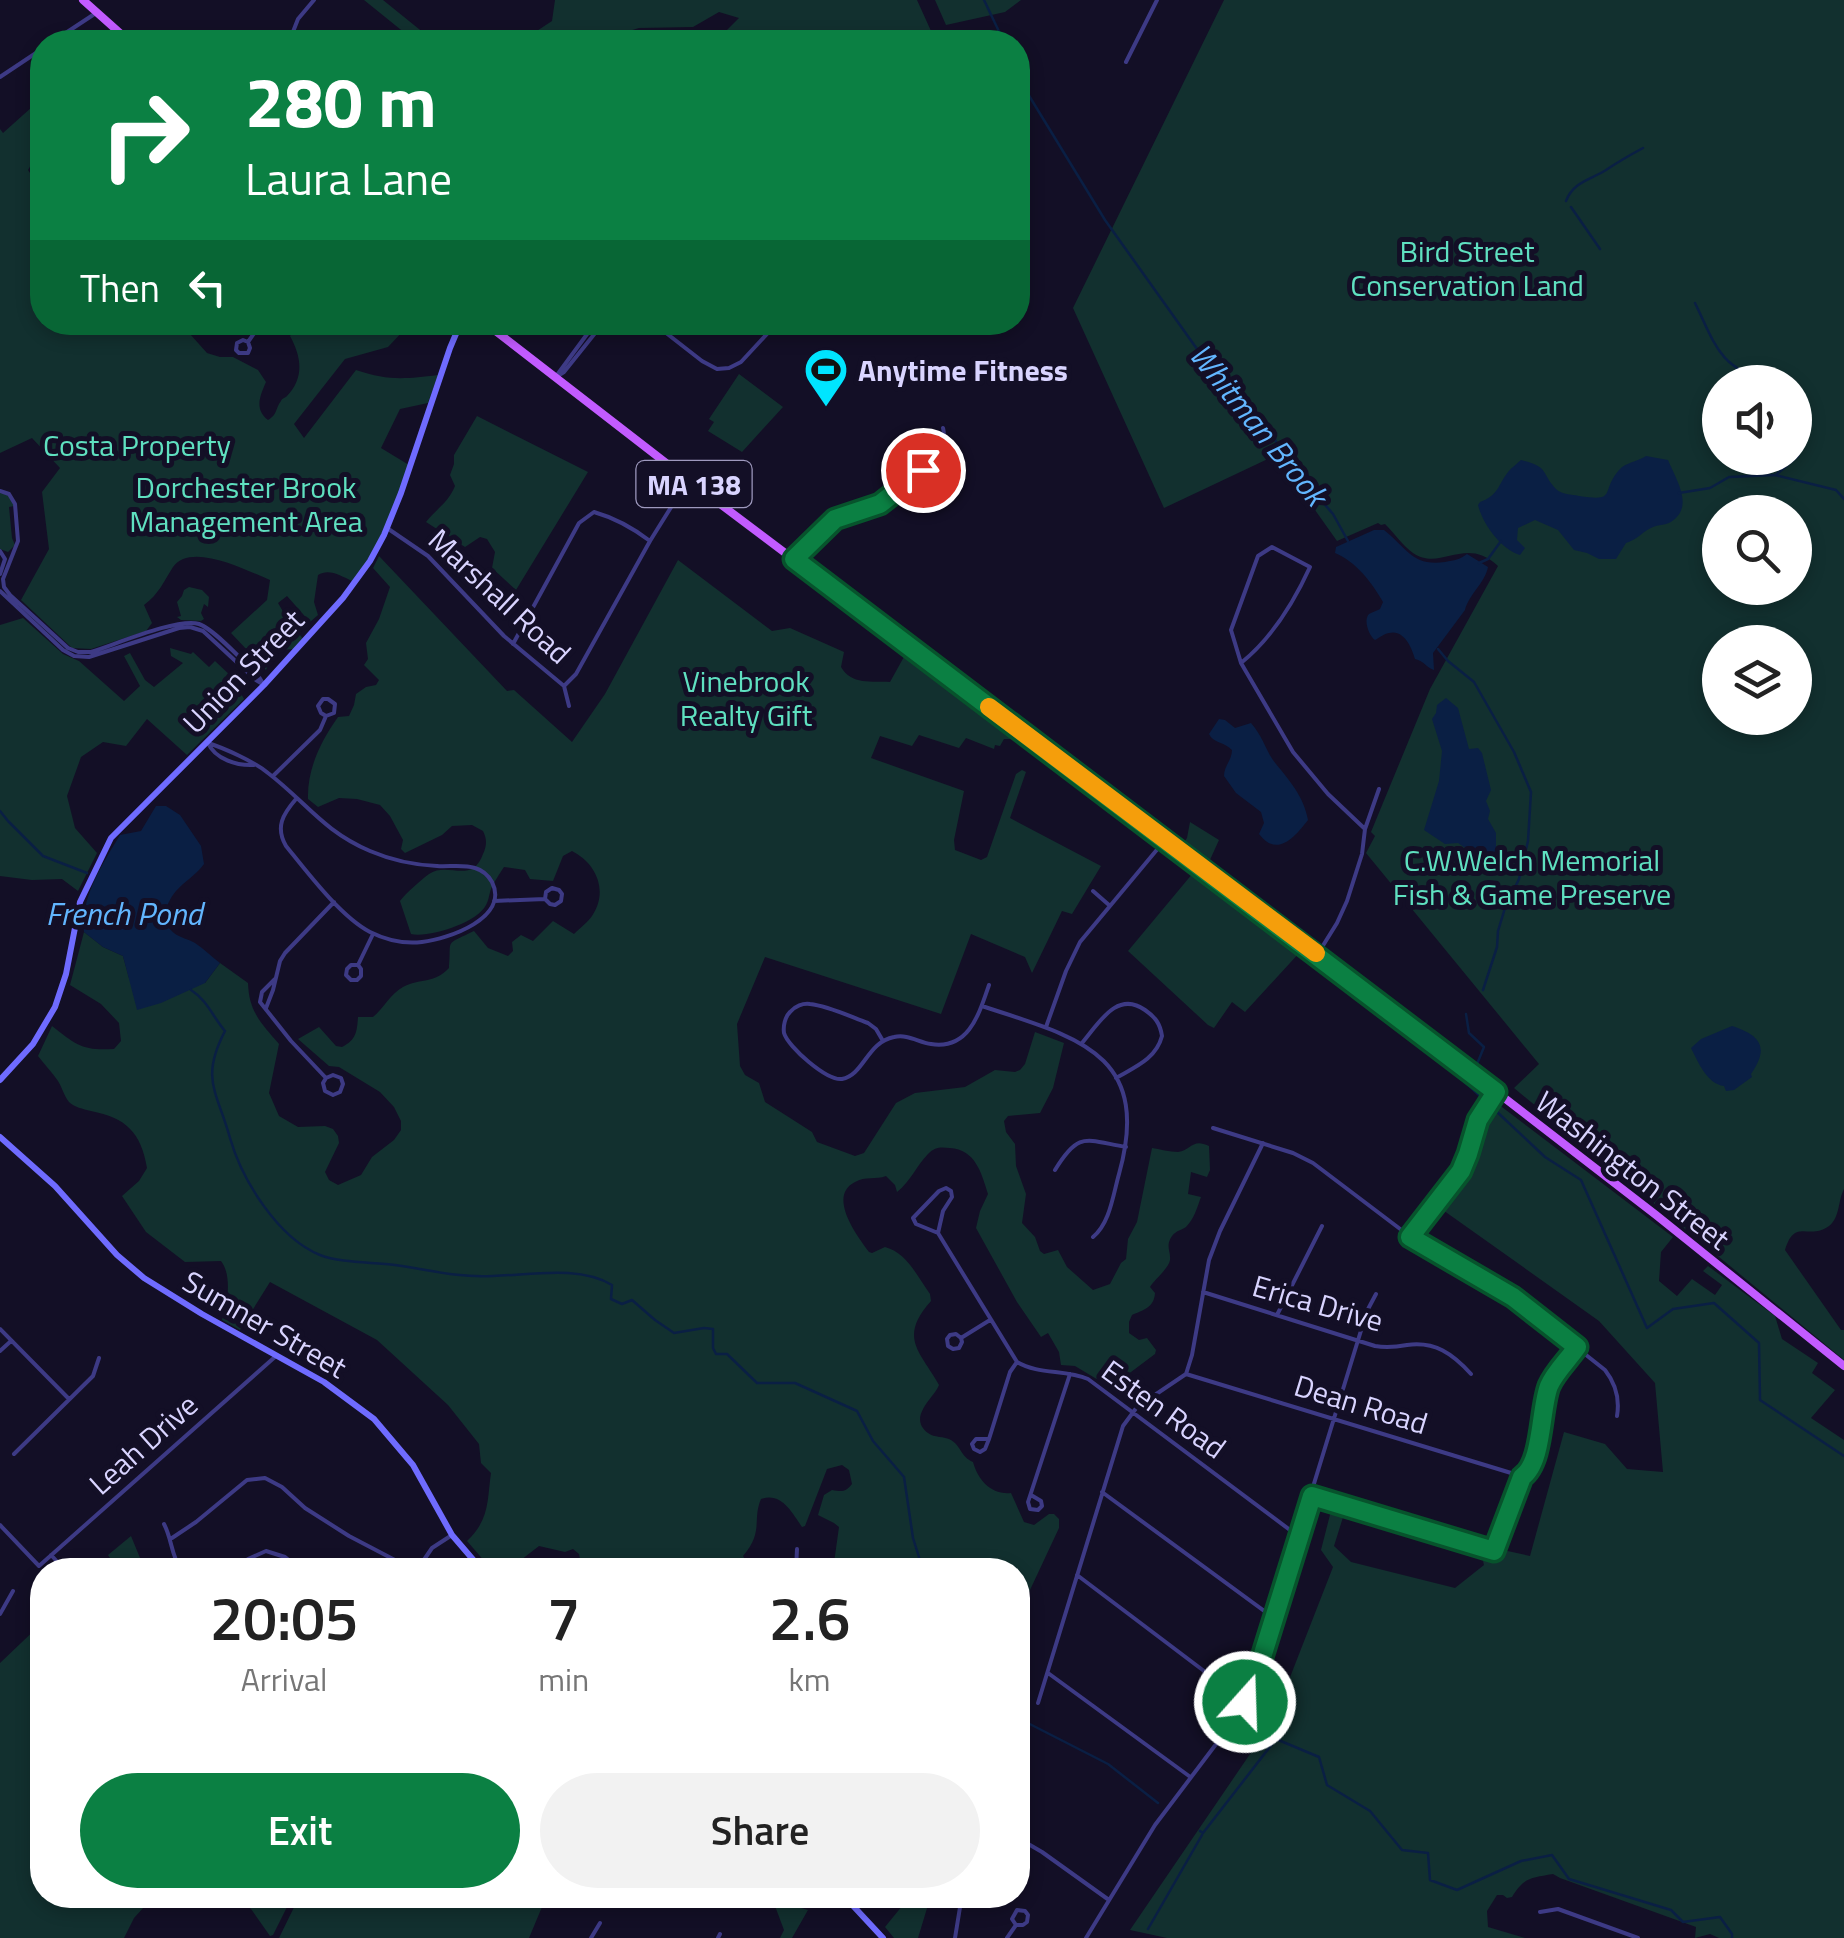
<!DOCTYPE html>
<style>
:root{--surface:#fff;--page:#f2f2f2;--text:#222;--muted:#767676;--accent:#0b8043}
body{margin:0;font-family:"Titillium Web",sans-serif;background:var(--page);color:var(--text);height:100vh;display:flex;flex-direction:column;font-size:38px;white-space:nowrap}
*{box-sizing:border-box;margin:0}
p{font-size:32px;color:var(--muted)}
.icon{flex:none;width:55px;height:55px;fill:none;stroke:currentColor;stroke-width:2;stroke-linecap:round;stroke-linejoin:round}
.map{position:relative;flex:1;overflow:hidden}
.sheet{position:absolute;left:30px;top:1558px;width:1000px;height:350px;display:flex;flex-direction:column;background:var(--surface);border-radius:40px;box-shadow:0 5px 15px #0003}
.sheet>*{flex:none}
.guide{position:absolute;left:30px;top:30px;width:1000px;height:305px;border-radius:40px;box-shadow:0 5px 15px #0003;background:#0b8043;color:#fff;overflow:hidden}
.buttons{position:absolute;left:1702px;top:365px;display:grid;gap:20px}
.buttons a{display:grid;place-items:center;width:110px;height:110px;border-radius:50%;background:var(--surface);box-shadow:0 5px 15px #0003;font-size:50px}
.pin{position:absolute;display:grid;place-items:center;width:85px;height:85px;color:#fff;margin:-42px;border:5px solid #fff;border-radius:50%;box-shadow:0 2px 10px #0007}
.me{position:absolute;width:110px;margin:-55px;rotate:20deg;stroke-linejoin:round;filter:drop-shadow(0 0 8px #0008)}
.turn{display:flex;align-items:center;gap:35px;height:210px;padding:0 50px;font-size:45px}
.turn .icon{width:130px;height:130px;stroke-width:2.5}
.turn b{display:block;font-size:70px;line-height:85px}
.then{display:flex;align-items:center;height:95px;padding:0 50px;background:#0003;gap:20px;font-size:38px}
.eta{display:flex;justify-content:space-evenly;align-items:center;height:170px;text-align:center}
.eta b{font-size:60px;font-weight:600;line-height:70px}
.cta{display:flex;gap:20px;margin-top:auto;padding:20px 50px}
.cta a{flex:1;height:115px;border-radius:60px;background:var(--accent);color:#fff;font-size:40px;font-weight:600;line-height:115px;text-align:center}
.cta a+a{background:var(--page);color:var(--text)}
.map>svg:first-child{display:block}
.green{fill:#12302f;fill-rule:evenodd}
.water{fill:#0a1f44}
.lines{fill:none;stroke-linecap:round;stroke-linejoin:round}
.stream{stroke:#0a1f44;stroke-width:2.5}
.minor{stroke:#3d3a85;stroke-width:4}
.secondary{stroke:#6f6bff;stroke-width:6}
.primary{stroke:#c25bff;stroke-width:8}
.route-casing{stroke:#07532c;stroke-width:25}
.route{stroke:#0b8043;stroke-width:18}
.slow{stroke:#f59e0b;stroke-width:18}
.labels{text-anchor:middle;dominant-baseline:central;stroke-width:10;stroke-linejoin:round;paint-order:stroke}
.shield{fill:#130f26;stroke:#9e99be;stroke-width:2.5}
.shield-label{font-size:28px;font-weight:bold;fill:#d9d4ff}
.park-label{font-size:30px;fill:#5fe0c0;stroke:#130f26}
.poi-label{font-size:30px;font-weight:bold;fill:#d9d4ff;stroke:#130f26;text-anchor:start}
.street-label{font-size:30px;fill:#d9d4ff;stroke:#130f26}
.water-label{font-size:32px;font-style:italic;fill:#62b6ff;stroke:#130f26}
</style>
<div class="map">
<svg width="1844" height="1938" viewBox="0 0 1844 1938">
<rect width="100%" height="100%" fill="#130f26"/>
<path class="green" d="M364 0H383L435 42H416Z
M555 0H917L936 42H715L739 18 719 12 693 27 639 28 593 42H561L555 34 541 42H520L552 21Z
M935 0H1021L1005 12 946 25Z
M1224 0H1844V1189C1838 1200 1840 1218 1829 1226 1809 1241 1795 1217 1785 1250L1841 1330H1844V1360L1514 1088 1539 1064 1366 853 1375 836 1371 832 1430 689 1498 566C1465 535 1441 572 1413 553 1404 547 1393 532 1385 524L1381 525 1378 523 1337 541 1276 455 1164 508 1073 308ZM1720 382H1795V458H1720ZM1720 512H1795V588H1720ZM1720 642H1795V718H1720Z
M42 98V146L28 170 42 191V322L200 323 190 330V334L207 353 220 357H233L258 370 266 382C260 396 254 409 268 420 278 414 275 409 281 401 282 398 285 398 287 396 305 377 301 356 290 336L293 332 314 333 320 322 402 323 407 327 388 347 345 359 294 424 304 438 356 370C388 381 405 379 438 375L428 403 400 409 381 448 409 465C398 506 382 550 352 581 341 576 329 568 318 575L314 602 318 615 310 622 287 596 278 603 288 620 304 640 295 649 279 650 272 645 268 647 274 653 266 670 231 633 267 600 270 580C248 571 191 541 173 567 164 581 159 594 144 605L152 623 146 631 91 649 72 648 21 600 49 549 42 492 60 468 32 438 0 453V129L3 133Z
M739 374 783 407 742 452 708 431 714 422 709 419Z
M477 416 588 472 516 590 492 568 495 552 487 539 480 537 465 547 426 522C437 508 448 503 455 486L450 475 454 464V455Z
M0 493 9 495 14 506 9 507 12 538 15 545 8 552 0 549Z
M379 556 507 691 514 690 572 742 605 694 678 560 772 631 790 628 844 652 841 667C851 685 872 681 890 682L905 655 1015 735 1011 739H1004L1000 746 995 745 994 749 966 738 959 748 919 735 912 746 880 736 871 758 964 791 954 840 955 850 981 860 987 857 1016 774 1022 770 1026 772 1010 818 1101 866 1072 914 1062 911 1032 973 1025 957 971 934 941 1014 765 957 737 1024 740 1066 745 1075 759 1083 765 1102 812 1132 817 1142 855 1156 864 1153 896 1103 915 1093 965 1087 995 1070 1015 1072 1020 1070 1025 1064 1035 1032 1064 1043 1053 1088 1040 1113 1008 1116 1004 1121 1006 1132 1015 1144 1016 1166 1026 1194 1022 1223 1035 1237 1040 1251 1044 1254 1058 1250 1067 1267 1093 1290 1110 1284 1121 1263 1126 1259 1128 1239 1137 1222 1152 1148C1159 1149 1170 1152 1178 1152 1192 1150 1192 1138 1209 1146L1210 1170 1207 1177 1191 1172 1188 1194 1201 1197C1197 1208 1194 1219 1186 1227 1180 1231 1177 1230 1172 1236 1165 1246 1171 1251 1170 1260 1169 1268 1155 1279 1150 1287L1155 1293C1154 1308 1143 1310 1132 1315L1129 1322V1333L1139 1340 1147 1338 1156 1350 1155 1354 1127 1375 1122 1374 1110 1367 1100 1381 1075 1366 1061 1365 1059 1352 1048 1333 1041 1337 1017 1302 976 1228 980 1211 988 1194C981 1171 975 1150 950 1148 940 1147 935 1147 928 1154 916 1166 911 1181 897 1192L895 1185 886 1176C876 1180 865 1176 855 1182 827 1196 857 1236 869 1252L872 1253 885 1247C907 1253 917 1276 930 1294L931 1301C898 1338 920 1351 939 1385 934 1398 907 1417 928 1433 934 1438 944 1436 951 1440 961 1446 961 1457 973 1462 978 1480 991 1495 1011 1493L1024 1522 1034 1525 1049 1514H1054L1059 1519V1528L1030 1590 1018 1623V1570H833L839 1527 834 1523 818 1515 824 1495 832 1490C842 1492 846 1492 852 1484L849 1470 842 1465 827 1469 805 1526 802 1527C792 1513 782 1492 761 1499 752 1520 764 1532 743 1556L746 1561V1570H586L581 1565 579 1554 573 1549 565 1552 539 1546 508 1570H492L467 1541C490 1519 487 1501 491 1473L481 1463 479 1444 448 1405 377 1340 270 1282 240 1330 222 1320C228 1303 232 1275 221 1261L185 1262 146 1232 122 1196 139 1181 147 1168C141 1132 126 1118 91 1111 83 1109 74 1107 69 1102 64 1096 62 1087 58 1081 52 1072 44 1064 38 1056L52 1026C76 1045 83 1051 114 1049L121 1041 119 1023 101 1004 70 985 84 932 103 947 123 956 129 978 205 983 220 963 248 983C249 1012 261 1023 279 1044L269 1093 279 1116 298 1127 325 1126 333 1129 338 1136 339 1143 325 1172 329 1180 338 1185 361 1175 372 1157 394 1140 401 1130V1121L394 1107 380 1092 339 1067 329 1066 298 1039 319 1027 336 1046 342 1047C356 1040 357 1032 358 1017H373C384 1008 390 994 403 987 420 978 434 984 449 968 452 938 443 946 474 931L488 948 508 956 513 951 512 942 521 935 533 941 553 921 574 934C580 928 588 922 592 916 609 891 596 863 572 851L563 856 553 881 530 879 525 870 504 867C499 875 495 880 491 889 489 894 489 900 486 905 477 923 429 938 411 934L400 901C406 893 422 879 429 874 448 861 472 885 483 854 487 845 487 839 483 831L472 825 452 826 442 835 405 853 401 849 403 840 390 816 380 805 357 799 339 798 318 807 308 799C307 769 321 741 338 717L349 716 354 705 356 694 366 687 376 685 379 680 364 665 368 659 366 643 379 619 390 587 373 568Z
M189 587 202 590 209 597 208 607 204 604 201 613 204 619 201 621 181 620 177 617 181 616 177 602 182 596 184 590Z
M23 618 63 654 79 661 124 701 140 686 124 656 130 653 145 680 154 687 183 663 171 656 170 648 191 654 193 652 209 667 215 661 232 677 244 699 187 755 147 719 126 746 103 742 81 757 67 796 75 828 97 853 78 891 62 879 32 880 0 876V625Z
M1190 822 1219 840 1209 862 1183 844 1187 838Z
M1193 873 1301 951 1245 1012 1232 1002 1214 1028 1208 1025 1128 951Z
M1498 1104 1673 1237 1661 1252 1659 1281 1677 1296 1692 1279 1715 1295 1722 1285 1703 1271 1708 1266 1775 1316 1782 1339 1818 1363 1812 1373 1835 1390 1811 1418 1844 1440V1938H1719L1710 1934 1695 1938 1696 1927 1560 1878 1553 1874C1531 1878 1524 1877 1512 1897L1507 1898 1503 1895H1497L1487 1911 1488 1927 1525 1938H1167L1130 1930 1250 1754 1278 1708 1333 1567 1321 1550 1332 1507 1344 1514 1334 1546 1351 1562 1455 1588 1484 1565 1483 1561 1503 1550 1530 1556 1564 1432 1605 1444 1627 1469 1663 1472 1655 1383 1599 1321 1440 1208 1473 1160 1484 1116Z
M131 1536 145 1570H118L108 1555Z
M42 1623V1895H155L134 1918 124 1938H0V1663Z
M236 1895H293L273 1935 270 1936 251 1909Z
M300 1895H547L529 1938H279Z
M743 1895H759L808 1910 792 1938H780L784 1930 775 1906Z
M911 1895H931L918 1938H894L885 1927Z"/>
<path class="water" d="M1646 456 1668 460C1676 480 1696 508 1669 523 1664 525 1658 525 1653 527 1643 531 1637 540 1626 543L1616 559H1599L1587 553 1574 550 1558 530 1535 520 1518 528 1517 540 1525 548 1520 555C1501 549 1483 525 1478 505L1480 502C1498 496 1498 485 1508 472 1512 467 1517 464 1521 460 1550 467 1540 472 1556 489 1562 495 1571 494 1579 496 1618 502 1600 492 1619 470 1626 462 1637 462 1646 456Z
M1374 530H1384C1407 548 1413 567 1445 562 1455 560 1459 560 1467 554L1488 567C1485 583 1469 594 1465 610L1433 653 1434 670C1427 668 1424 661 1415 659 1412 648 1404 629 1389 633 1383 634 1379 638 1375 640 1369 636 1363 620 1369 614 1372 612 1377 611 1380 609L1383 602C1371 581 1356 562 1335 553L1336 547Z
M1446 698 1458 708 1469 749 1478 748 1482 753 1491 790 1486 801 1490 811 1488 819 1496 833V850L1501 857 1500 863 1489 862 1480 852 1470 851 1458 843 1445 844 1424 830 1439 781 1442 751 1432 719 1436 713 1437 705Z
M1219 719 1225 720 1235 728 1251 723C1264 738 1266 752 1276 764 1290 781 1304 797 1308 820 1295 837 1277 858 1259 834L1264 823 1261 812 1236 793 1224 776C1224 766 1232 760 1232 750 1225 742 1213 743 1209 734Z
M156 806H166L180 815 201 846 204 864C196 875 185 881 176 891 166 903 159 921 174 933 180 938 189 939 195 943 204 949 212 957 220 963L205 983 161 1003 137 1010 123 956 103 947 84 932C80 898 103 863 120 835L141 831Z
M1732 1026C1760 1035 1770 1047 1751 1074L1752 1077 1734 1090 1726 1091 1724 1086C1707 1084 1698 1062 1691 1048L1701 1039Z"/>
<g class="lines">
<path class="stream" d="M984 0 1004 42
M1018 71 1028 94 1105 220 1212 370 1242 397 1271 428 1280 453 1333 514 1348 541
M1566 201C1573 182 1590 180 1606 170 1618 162 1630 155 1643 148
M1571 207 1600 249
M1695 303C1716 346 1718 365 1766 382
M1777 474 1798 456 1805 434 1795 414
M1679 493 1710 488 1729 477 1775 475 1836 490 1844 499
M1479 563 1488 559 1501 541
M1438 649 1448 661 1474 682 1514 752 1531 792 1528 841 1519 879 1505 908 1498 931 1497 947 1483 990
M0 811 8 821 43 856 87 873
M191 990C207 1000 213 1017 225 1031 200 1079 217 1091 230 1138 242 1180 278 1238 320 1255 340 1263 373 1262 395 1265 430 1270 457 1278 493 1276 531 1275 579 1265 612 1285L611 1299 622 1304 632 1300 655 1320 674 1333 704 1328 713 1329V1348L716 1354H727L757 1383H795L857 1411 873 1441 904 1477 913 1538 923 1570
M1466 1014 1469 1033 1484 1047 1477 1064
M1466 1083 1481 1097
M1495 1110 1545 1157 1581 1180 1647 1328 1673 1309 1714 1303 1759 1343 1760 1400 1844 1456
M1018 1718 1108 1764 1158 1803
M1200 1831 1203 1833 1276 1739 1319 1757 1327 1785 1370 1811 1402 1850 1428 1853 1430 1880 1457 1890 1521 1861 1552 1855 1569 1879 1671 1910 1683 1922 1720 1917 1732 1934V1938
M1148 1929 1202 1835"/>
<path class="minor" d="M52 42 96 13
M289 42 298 19 314 0
M1126 62 1157 0
M0 77 42 49
M652 322 702 361 717 369 729 368 741 362 778 322
M248 342 243 340 237 343 236 350 239 353H248L250 348 248 342 262 322
M557 375 596 322
M556 377 564 372 604 322
M0 491 9 494 15 504 18 541 3 579 4 587 10 595 68 648 78 652H91C114 645 179 617 199 624 214 629 246 664 259 677L264 685 256 680 203 631 190 627 179 628 89 657 74 656 63 650 0 591
M387 528 428 556 504 636 564 686 569 706
M1272 547 1310 567C1294 602 1272 638 1241 663L1231 630 1258 556Z
M0 551 5 559 0 574
M796 558 835 519
M794 559C799 545 809 529 822 522 838 514 859 514 875 506 899 495 951 457 943 428
M513 644 579 523 594 512C615 518 633 528 650 541
M1241 663 1293 752 1328 794 1365 829
M565 685 576 674 650 541 688 480
M208 743C224 748 255 762 268 773 306 802 323 831 370 851 391 860 414 865 437 866 449 867 463 864 475 868 482 870 488 875 492 882 510 918 448 939 422 942 405 944 386 940 370 932 341 917 307 872 286 846 275 827 283 814 296 799
M208 743C215 759 237 766 254 765
M273 776 320 730 326 716 334 713 335 704 328 699H323L318 706 321 713 326 716
M1093 891 1109 905
M494 901 545 899 550 904 555 905 561 901 562 894 559 890 552 888 546 892 545 899
M1319 952 1337 923 1347 901 1362 854 1365 829 1379 789
M358 965H351L347 969 346 975 351 980H357L361 976V969L358 965 373 934
M275 979 262 992 260 1002 291 1041 326 1078 333 1075 341 1078 343 1084 340 1092 333 1095 325 1091 323 1083 326 1078
M982 1006C1075 1037 1153 1052 1119 1174 1113 1195 1110 1223 1093 1237
M266 1008 273 990 280 961 285 953 334 902
M1046 1027 1066 971 1080 942 1165 840
M883 1041 876 1029 868 1023C851 1017 829 1006 810 1004 803 1003 795 1006 790 1012 785 1017 783 1026 784 1033 788 1047 827 1081 842 1079 864 1075 867 1042 894 1037 908 1034 918 1042 931 1044 969 1050 979 1014 989 985
M1082 1043C1099 1023 1117 990 1145 1010 1155 1017 1160 1023 1162 1036 1156 1059 1135 1067 1116 1078
M1213 1128 1293 1153 1313 1163 1416 1241 1513 1297 1605 1370C1616 1384 1620 1398 1617 1416
M1055 1170C1079 1131 1085 1140 1126 1147
M938 1233 916 1224 913 1218 939 1191 946 1188 951 1191 952 1197 943 1211 938 1233 1017 1362C1039 1375 1065 1369 1088 1379L1298 1536
M1410 1236 1461 1171 1468 1154 1478 1120 1496 1092
M1203 1292 1375 1346C1387 1348 1396 1347 1407 1345 1435 1341 1453 1354 1471 1374
M1277 1315 1322 1226
M0 1329 69 1399
M961 1338 956 1334 950 1335 947 1339 948 1346 953 1349 959 1348 962 1342 961 1338 990 1320
M0 1351 11 1341
M1186 1374 1521 1476
M989 1439H976L972 1444 974 1449 980 1452 985 1449 989 1439 1010 1372 1017 1362
M14 1454 93 1376 99 1358
M1102 1492 1271 1616
M1031 1495 1041 1501 1042 1506 1038 1510 1030 1509 1028 1502 1070 1374
M1311 1496 1494 1551 1523 1477C1543 1462 1540 1409 1549 1386 1555 1372 1568 1360 1577 1347
M164 1524C172 1539 171 1555 181 1570
M0 1525 39 1566 276 1356
M172 1538 196 1522 247 1480 265 1478 282 1487 305 1508 349 1536 414 1570
M51 1555 65 1570
M234 1570 248 1559 266 1551 285 1557 301 1570
M417 1570 432 1548 452 1535
M796 1570 797 1549
M1077 1575 1245 1702
M0 1614 13 1591
M1048 1673 1189 1776
M1038 1703 1123 1426 1137 1407 1186 1374 1192 1355 1209 1260 1220 1231 1263 1143
M1018 1765 1026 1745
M1018 1838 1042 1852 1109 1900
M1540 1912 1558 1909 1638 1938
M591 1938 600 1923
M718 1938 720 1934
M955 1938 962 1895
M1007 1938 1016 1925H1023L1027 1922 1028 1915 1025 1911 1017 1910 1012 1919 1016 1925
M1086 1938 1155 1825 1232 1723 1250 1692 1367 1311 1376 1294"/>
<path class="secondary" d="M0 1080 33 1044 55 1007 66 974 80 902 111 838 264 685 343 598 370 561 384 535 401 493 450 348 461 322
M0 1137 55 1186 117 1255 144 1278 202 1314 324 1382 374 1419 413 1465 452 1535 482 1570
M843 1895 883 1938"/>
<path class="primary" d="M83 0 130 42
M484 322 679 473 1336 968 1656 1215 1844 1366"/>
</g>
<g class="lines">
<defs>
<path id="route" d="M923 470 880 504 835 519 794 559 1496 1092 1478 1120 1468 1154 1461 1171 1410 1237 1513 1297 1577 1347C1568 1360 1555 1372 1549 1386 1540 1409 1543 1463 1522 1477L1494 1551 1312 1496 1258 1670 1245 1702"/>
</defs>
<use href="#route" class="route-casing"/>
<use href="#route" class="route"/>
<path class="slow" d="M989 707 1316 953"/>
</g>
<defs>
<symbol id="stadium-pin" viewBox="-11 -11 22 30"><path d="M0 17L-7.5 6A9.5 9.5 0 1 1 7.5 6Z" fill="#00e5ff" stroke="#130f26"/><path d="M0-5a6.5 5 0 1 0 0 10a6.5 5 0 1 0 0-10ZM-3.5-1.8h7v3.6h-7Z" fill="#111"/></symbol>
</defs>
<g fill-rule="evenodd">
<use href="#stadium-pin" x="801" y="345" width="50" height="68"/>
</g>
<g class="labels">
<rect class="shield" x="636.5" y="461" width="115" height="46" rx="8"/>
<g class="shield-label">
<text x="694" y="484">MA 138</text>
</g>
<g class="park-label">
<text x="1467" y="251">Bird Street<tspan x="1467" dy="34">Conservation Land</tspan></text>
<text x="137" y="445">Costa Property</text>
<text x="246" y="487">Dorchester Brook<tspan x="246" dy="34">Management Area</tspan></text>
<text x="746" y="681">Vinebrook<tspan x="746" dy="34">Realty Gift</tspan></text>
<text x="1532" y="860">C.W.Welch Memorial<tspan x="1532" dy="34">Fish &amp; Game Preserve</tspan></text>
</g>
<g class="poi-label">
<text x="858" y="370">Anytime Fitness</text>
</g>
<g class="street-label">
<text transform="translate(500 596) rotate(43)">Marshall Road</text>
<text transform="translate(243 671) rotate(-46)">Union Street</text>
<text transform="translate(1633 1170) rotate(38)">Washington Street</text>
<text transform="translate(1318 1303) rotate(16)">Erica Drive</text>
<text transform="translate(265 1324) rotate(30)">Sumner Street</text>
<text transform="translate(1361 1404) rotate(17)">Dean Road</text>
<text transform="translate(1164 1409) rotate(36)">Esten Road</text>
<text transform="translate(143 1444) rotate(-42)">Leah Drive</text>
</g>
<g class="water-label">
<text transform="translate(1259 424) rotate(51)">Whitman Brook</text>
<text x="124" y="913">French Pond</text>
</g>
</g>
</svg>
<div class="buttons">
<a><svg class="icon" aria-label="sound" viewBox="0 0 24 24"><path d="M4 9h4l5-4v14l-5-4H4zM17 9q2 3 0 6"/></svg></a>
<a><svg class="icon" aria-label="search" viewBox="0 0 24 24"><circle cx="10" cy="10" r="6"/><path d="M15 15l6 6"/></svg></a>
<a><svg class="icon" aria-label="layers" viewBox="0 0 24 24"><path d="M12 4l9 5-9 5-9-5zM3 14l9 5 9-5"/></svg></a>
</div>
<div class="pin" style="left:923px;top:470px;background:#d93025"><svg class="icon" aria-label="arrive" viewBox="0 0 24 24"><path d="M6 21V4h12l-3 4 3 4H6"/></svg></div>
<svg class="me" style="left:1245px;top:1702px" viewBox="-20 -20 40 40"><circle r="17" fill="#0b8043" stroke="#fff" stroke-width="3"/><path d="M0-11L8 9 0 5-8 9z" fill="#fff"/></svg>
<div class="guide">
<div class="turn"><svg class="icon" aria-label="right" viewBox="0 0 24 24"><path d="M7 20v-9h11M14 6l5 5-5 5"/></svg><div><b>280 m</b>Laura Lane</div></div>
<div class="then">Then<svg class="icon" aria-label="left" viewBox="0 0 24 24"><path d="M17 20v-9H6M10 6l-5 5 5 5"/></svg></div>
</div>
<section class="sheet">
<div class="eta">
<div><b>20:05</b><p>Arrival</p></div>
<div><b>7</b><p>min</p></div>
<div><b>2.6</b><p>km</p></div>
</div>
<div class="cta"><a>Exit</a><a>Share</a></div>
</section>
</div>
